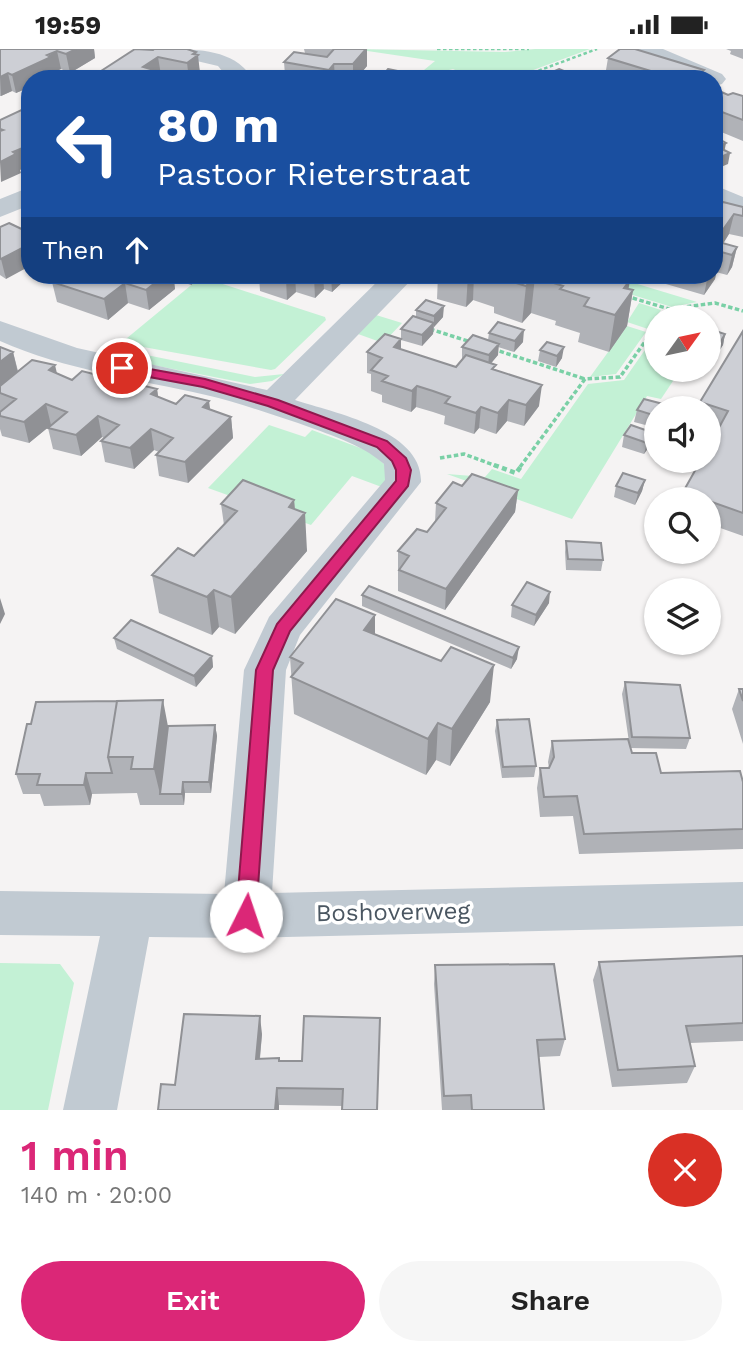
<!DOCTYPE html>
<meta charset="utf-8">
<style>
:root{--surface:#fff;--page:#f6f6f6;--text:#222;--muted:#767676;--accent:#db2777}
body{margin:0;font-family:"Work Sans",sans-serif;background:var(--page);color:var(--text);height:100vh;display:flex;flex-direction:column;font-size:26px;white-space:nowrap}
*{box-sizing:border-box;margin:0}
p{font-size:23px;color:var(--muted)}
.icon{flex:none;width:38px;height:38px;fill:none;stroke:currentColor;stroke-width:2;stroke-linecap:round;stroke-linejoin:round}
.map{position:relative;height:1061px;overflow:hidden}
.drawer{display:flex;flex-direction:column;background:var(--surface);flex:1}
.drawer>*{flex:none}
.guide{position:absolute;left:21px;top:21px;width:702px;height:214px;border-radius:28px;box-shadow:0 2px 5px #0004;background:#1a4fa0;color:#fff;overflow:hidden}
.needle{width:46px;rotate:57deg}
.tools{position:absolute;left:644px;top:256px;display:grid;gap:14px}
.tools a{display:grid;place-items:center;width:77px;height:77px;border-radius:50%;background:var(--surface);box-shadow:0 2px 5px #0004;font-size:35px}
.pin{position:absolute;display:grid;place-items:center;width:60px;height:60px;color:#fff;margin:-30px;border:4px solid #fff;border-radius:50%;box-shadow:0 2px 7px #0007}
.me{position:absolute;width:77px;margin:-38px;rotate:4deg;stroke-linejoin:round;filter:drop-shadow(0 0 5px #0008)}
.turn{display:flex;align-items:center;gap:24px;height:147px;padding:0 21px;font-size:32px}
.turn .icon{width:91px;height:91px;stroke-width:2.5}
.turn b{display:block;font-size:49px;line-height:60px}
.then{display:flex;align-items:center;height:66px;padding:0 21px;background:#0003;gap:14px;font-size:26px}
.round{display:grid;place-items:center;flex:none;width:74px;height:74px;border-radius:37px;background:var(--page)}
.head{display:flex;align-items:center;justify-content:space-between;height:119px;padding:0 21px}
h1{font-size:42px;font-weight:600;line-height:52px;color:var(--accent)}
.cta{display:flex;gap:14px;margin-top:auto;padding:14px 21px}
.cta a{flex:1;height:80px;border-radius:42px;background:var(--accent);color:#fff;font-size:28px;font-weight:600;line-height:80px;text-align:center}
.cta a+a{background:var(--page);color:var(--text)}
.status{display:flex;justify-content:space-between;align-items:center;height:49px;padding:0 35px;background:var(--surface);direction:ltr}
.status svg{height:19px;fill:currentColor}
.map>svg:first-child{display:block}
.green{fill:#c3f1d5}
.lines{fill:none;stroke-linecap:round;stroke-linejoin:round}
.path-far2{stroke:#7ad0a6;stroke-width:2.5;stroke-dasharray:3.5 2.5;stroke-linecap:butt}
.path-far1{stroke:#7ad0a6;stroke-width:3.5;stroke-dasharray:4.5 2.5;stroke-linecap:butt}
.path{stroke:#7ad0a6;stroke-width:4.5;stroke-dasharray:5 3.5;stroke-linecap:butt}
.street{fill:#c1cad2;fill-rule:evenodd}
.wall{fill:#b0b2b7}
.shaded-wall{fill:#909195}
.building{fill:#cdcfd5;stroke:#909195;stroke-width:2}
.route{fill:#db2777;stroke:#8e194d;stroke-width:2}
.labels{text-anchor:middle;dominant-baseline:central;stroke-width:7;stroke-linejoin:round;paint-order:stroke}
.near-street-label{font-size:24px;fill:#4a5661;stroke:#fff}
</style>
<div class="status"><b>19:59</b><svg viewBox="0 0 49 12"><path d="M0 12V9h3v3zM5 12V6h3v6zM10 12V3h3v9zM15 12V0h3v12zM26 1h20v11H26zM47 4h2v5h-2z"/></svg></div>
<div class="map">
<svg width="743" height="1061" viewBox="0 0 743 1061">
<rect width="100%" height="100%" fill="#f5f3f3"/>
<path class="green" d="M354 0 505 3 535 0H590L509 30H475L453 20 413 30 435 12Z
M201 228 325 268 326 271 275 320 271 321 121 294Z
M621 230 697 253 672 258 613 240Z
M639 254 661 261 648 280 627 273Z
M376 266 402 274 383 294 358 285Z
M627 277 646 283 616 325 590 328Z
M656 285V320H681L661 350 647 347 572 470 447 425 485 428 492 420 521 430 588 335 624 331Z
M107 298 255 328 284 325 272 332 250 335 101 306Z
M269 376 305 388 312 381 371 403 387 418V430L383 437H379L352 427 311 476 208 439Z
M0 914 60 915 74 934 48 1061H0Z"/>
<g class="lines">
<path class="path-far2" d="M437 0H529
M516 30 597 0"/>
<path class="path-far1" d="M626 247 669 260
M663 268 669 260 715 254 743 262
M430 280 471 293
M493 300 585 330
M440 409 464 405 499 418
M520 418 585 330 620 328 656 277"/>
<path class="path" d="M494 416 516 424 522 416"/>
<path class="street" d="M164 0C193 0 228 0 247 22L242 30H218L223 23 218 17 167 5Z
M632 0H663L722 25 726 30 722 35 714 37V30H693L635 5Z
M714 136 743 148V167L714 155Z
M30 138V156L0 168V150Z
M384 226H416L295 351C334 364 423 381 421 433L300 586 286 621 272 844 743 833V877L246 889 149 888 117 1061H63L100 887 0 886V842L224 845 244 621 269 568 385 431 384 415C360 394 327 385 298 374 267 364 237 353 206 346 136 330 66 321 0 292V272L77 299 267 341Z"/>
</g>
<path class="wall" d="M0 0H94L95 9 70 24 61 20 54 23 55 26 47 30H30V38L16 44 12 42 1 47H0Z
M304 0H367V17L356 30H263L285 26 284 13 305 4Z
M726 0H743V10L730 5 731 2Z
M153 1 196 3 200 24 192 30H177L164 27 165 30H102L101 22Z
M608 9 704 21 703 30H615L605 27Z
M402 23V30H383V26Z
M714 43 743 47V92L714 80Z
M743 158V188L729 185 723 195 737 198 732 218 727 226 716 223 715 230 704 246 652 231 653 226H714V159L718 160Z
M0 178 6 230 0 226Z
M62 226H200L201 228 191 236 174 230 175 240 149 261 128 254 108 271 57 253 52 233Z
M259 226H347V229L332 243 324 240 315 249 296 243 287 251 260 242Z
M438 226H613L629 240 633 241 627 277 609 303 578 293 580 284 555 276 556 272 531 264 522 274 494 264V258L473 251 466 258 437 250Z
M416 261 443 268 434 278 433 285 422 297 401 291V300L456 318 463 310 462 309V298L488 291 489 284 523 293 514 303 498 298V306L491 314 495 321 539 357 524 377 507 372 496 385 479 379 474 385 444 375 445 367 433 363 416 358 411 363 382 353V346L371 342V325L367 324V303L401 290V280L416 268Z
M743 282V487L709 475V450H682L683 443 718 381 709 378V359H698L700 353Z
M725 285 723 296 717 305 709 302V286Z
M0 298 13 303 18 322 57 324 72 331 105 328 107 336 124 342 157 340 158 348 176 355 210 360 231 368 233 389 188 434 159 427 156 406 159 403 154 401 134 420 105 413 101 392 104 389 102 388 81 407 53 400 48 379 51 376 29 394 2 387 0 380Z
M540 301 562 309 556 318 538 312Z
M656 359V373L653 378 634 373 637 361Z
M654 384 651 395 644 405 622 398 624 386Z
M645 431 642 442 635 456 614 448 616 437Z
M462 437 518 441 515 463 445 561 398 542V502L427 483 435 473 436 454Z
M294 451 295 460 307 502 235 585 219 578 212 586 159 564 152 526 194 507 224 476 221 455Z
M566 492 603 511 601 522 566 521 565 503Z
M362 546 517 610 511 620 362 557Z
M549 554 534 577 511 568 512 556Z
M375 566V585L441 612 490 653 450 717 436 711 426 726 294 665 290 608Z
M114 589 212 607 213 618 196 638 117 600Z
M625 633 690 689 686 700 630 699 632 704 661 724 743 733V800L579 805 573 767 540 768 537 739 540 719H549L548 713 552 692 629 693 622 645Z
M739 640H743V695L732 660Z
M497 671 536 717 534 728 502 729 495 682Z
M215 676 217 687 211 744H185L184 756H140L137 744 92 745 90 756 44 757 40 745H23L16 725 168 677Z
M743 907V992L690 994 695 1017 687 1034 612 1038 593 931 599 913Z
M435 916 565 990 560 1007 539 1008 544 1061H442L434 935Z
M380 969 343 1057 279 1056 175 1036 262 985 260 1010 280 1012H302Z"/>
<path class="shaded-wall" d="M76 0H94L95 9 70 24 66 5Z
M367 0V17L356 30H353V15Z
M57 2 61 20 54 23 55 26 47 30H30V38L16 44 12 26Z
M196 3V7L198 6 200 24 192 30H189L187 14 193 5Z
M158 8 161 26 164 24 165 30H145L143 18Z
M334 15 335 30H329V21Z
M704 21 703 30H692Z
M8 24 12 42 1 47 0 28Z
M30 79V117L20 121 21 124 1 133 0 113 13 103 24 81Z
M726 94 724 104 718 98Z
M730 104 728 115 714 121V111Z
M734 165 729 185 718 202 715 192Z
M30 195V217L6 230 1 210Z
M737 198 732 218 727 226 732 206Z
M719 210 715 230 704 246 708 226H714V218Z
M165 226H173L175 240 149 261 146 241Z
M190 226H200L201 228 191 236Z
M291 226H295L296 243 287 251 286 230Z
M317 226H323L324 240 315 249 314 228Z
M331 226H347V229L332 243Z
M468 226H474L473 251 466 258Z
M535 228 531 264 522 274 526 237Z
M630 231 627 249 633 241 627 277 609 303 615 266 624 239Z
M125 234 128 254 108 271 104 250Z
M444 257 443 268 434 278V267Z
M434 274 433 285 422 297V286Z
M524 281 523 293 514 303 515 292Z
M725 285 723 296 717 305 720 294Z
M401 290V311L394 298Z
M499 295 498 306 488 318 489 306Z
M564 298 562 309 556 318 557 307Z
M13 303 18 324 0 338V313Z
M55 316 60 337 49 321Z
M105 328 109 349 99 333Z
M542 336 539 357 524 377 526 356Z
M417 337 416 358 411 363 412 342Z
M157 340 160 360 151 345Z
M509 351 507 372 496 385 498 364Z
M209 352 212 373 203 358Z
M46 355 51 376 29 394 24 373Z
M481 358 479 379 474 385 476 364Z
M98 367 102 388 81 407 76 386Z
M231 368 233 389 188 434 185 413Z
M151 380 154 401 134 420 130 399Z
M654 384 651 395 644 405 647 394Z
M645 431 642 442 635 456 638 444Z
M518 441 515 463 445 561 446 540Z
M294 451 296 475 305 464 307 502 235 585 231 548Z
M214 541 219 578 212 586 207 548Z
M550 543 549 554 534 577 536 566Z
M0 549 5 565 0 575Z
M375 566V604L364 581Z
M519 598 517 610 511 620 513 609Z
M212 607 213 618 196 638 194 627Z
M494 616 490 653 450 717 452 680Z
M163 651 170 688 160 745 154 720Z
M438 674 436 711 426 726 428 690Z
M215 676 217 687 211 744 209 733Z
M86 724 92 745 90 756 84 736Z
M183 733 185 744 184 756 182 745Z
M260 967 262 985 258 1027 256 1010Z
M277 1039 279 1056V1061H275Z"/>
<path class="building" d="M0 0H76L66 5 57 2 47 6 51 8 12 26 8 24 0 28Z
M135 0 153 1 154 0H187L196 3 193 5 198 6 187 14 158 8 143 18 164 24 155 30H105L113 25 101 22Z
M334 0H366L353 15H334L329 21 284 13 294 3 327 8Z
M620 0H635L704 21 692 30H677L608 9Z
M388 20 402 23 398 28 383 26Z
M559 20 576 27 570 30H537Z
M272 23 306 29 307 30H263Z
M487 24 501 30H480Z
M414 26 431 30H408Z
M89 27 99 30H84Z
M717 41 728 46 733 44 743 47V71L714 60V43Z
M30 57V79L24 81 30 85V96L13 103 16 105 0 113V82L3 81 0 80V71Z
M717 89 726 94 718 98 730 104 714 111V91Z
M723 153 743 158V167L734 165 715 192 737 198 732 206 714 201V159L718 160Z
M9 174 30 184V195L1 210 0 209V178Z
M714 209 719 210 714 218Z
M62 226H165L146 241 125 234 104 250 52 233Z
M272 226H291L286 230Z
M499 226H613L630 231 624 239 633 241 615 266 584 257 589 249 560 240 563 237 535 228 526 237 497 228Z
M426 251 444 257 434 267 416 261Z
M413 267 434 274 422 286 401 280Z
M498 273 524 281 515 292 489 284Z
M712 281 725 285 720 294 709 291V286Z
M743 282V464L709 452V450H702L683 443 701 411H709V397L728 362 700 353Z
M385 285 401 290 394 298 456 318 466 306 496 316 492 320 542 336 526 356 509 351 498 364 481 358 476 364 445 354 450 348 433 342 417 337 412 342 382 332 388 327 371 321 382 309 367 303Z
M473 286 499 295 489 306 462 298Z
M547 293 564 298 557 307 540 301Z
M0 298 13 303 0 313Z
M32 311 55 316 49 321 72 331 82 322 105 328 99 333 124 342 133 334 157 340 151 345 176 355 185 346 209 352 203 358 231 368 185 413 156 406 173 389 151 380 130 399 101 392 119 376 98 367 76 386 48 379 67 363 46 355 24 373 0 367V363L16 350 0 344V337Z
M644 350 663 355 661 359H656V367L637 361Z
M631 376 654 384 647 394 624 386Z
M623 424 645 431 638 444 616 437Z
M472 425 518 441 446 540 399 521 409 507 398 502 417 480 427 483 446 459 436 454 453 433 462 437Z
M243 431 294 451 289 458 305 464 231 548 214 541 207 548 152 526 178 499 194 507 237 462 221 455Z
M566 492 601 494 603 511 568 510Z
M527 533 550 543 536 566 512 556Z
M369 537 519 598 513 609 362 546Z
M336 550 375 566 364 581 441 612 451 598 494 616 452 680 438 674 428 690 291 628 303 614 290 608Z
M131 571 212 607 194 627 114 589Z
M625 633 680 636 690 689 632 688Z
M739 640H743V652Z
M163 651 154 720H131L133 708H108L117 652Z
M117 652 108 708 112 724H86L84 736H37L40 725H16L27 675H31L36 653Z
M529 670 536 717 503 718 497 671Z
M215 676 209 733H183L182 745H160L168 677Z
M628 690 632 704H656L661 724 740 722 743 733V780L584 785 577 747 544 748 540 719H549L554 708 552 692Z
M743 907V974L686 977 695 1017 618 1021 599 913Z
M554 915 565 990 537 991 544 1061H472L471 1046 444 1047 435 916Z
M184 965 260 967 256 1010 279 1009V1012H302L304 967 380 969 377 1061H342L343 1040 277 1039 275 1061H158L161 1035 175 1036Z"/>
<path class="route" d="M122 315 205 330 278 351 387 392 406 409 411 421 408 437 290 582 273 621 256 867 253 873 246 876 239 873 236 867 256 621 277 575 396 432V421L392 412 377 398 268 357 203 338 117 322 115 319Z"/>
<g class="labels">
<g class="near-street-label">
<text transform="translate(393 863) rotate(-1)">Boshoverweg</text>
</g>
</g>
</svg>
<div class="tools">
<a><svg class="needle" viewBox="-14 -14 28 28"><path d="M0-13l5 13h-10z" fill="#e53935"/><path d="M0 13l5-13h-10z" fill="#767676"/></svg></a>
<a><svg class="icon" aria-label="sound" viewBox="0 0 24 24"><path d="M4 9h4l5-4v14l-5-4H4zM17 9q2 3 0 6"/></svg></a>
<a><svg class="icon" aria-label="search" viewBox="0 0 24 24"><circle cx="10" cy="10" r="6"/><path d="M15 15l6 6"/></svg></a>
<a><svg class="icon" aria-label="layers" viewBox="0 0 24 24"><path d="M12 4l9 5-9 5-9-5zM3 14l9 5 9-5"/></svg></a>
</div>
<div class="pin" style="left:122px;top:319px;background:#d93025"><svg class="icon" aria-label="arrive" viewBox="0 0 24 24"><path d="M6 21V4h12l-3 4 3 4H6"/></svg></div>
<svg class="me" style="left:246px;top:867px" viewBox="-20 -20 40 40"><circle r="19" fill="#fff"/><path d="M0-13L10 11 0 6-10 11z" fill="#db2777"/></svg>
<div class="guide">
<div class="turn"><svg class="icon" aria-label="left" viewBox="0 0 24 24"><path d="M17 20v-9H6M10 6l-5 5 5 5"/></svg><div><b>80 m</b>Pastoor Rieterstraat</div></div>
<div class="then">Then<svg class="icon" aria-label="ahead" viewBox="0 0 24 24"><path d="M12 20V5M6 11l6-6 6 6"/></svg></div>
</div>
</div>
<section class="drawer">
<div class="head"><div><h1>1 min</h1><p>140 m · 20:00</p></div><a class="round" style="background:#d93025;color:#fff"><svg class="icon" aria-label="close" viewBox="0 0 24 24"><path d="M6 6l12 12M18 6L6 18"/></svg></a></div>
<div class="cta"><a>Exit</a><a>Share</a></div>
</section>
